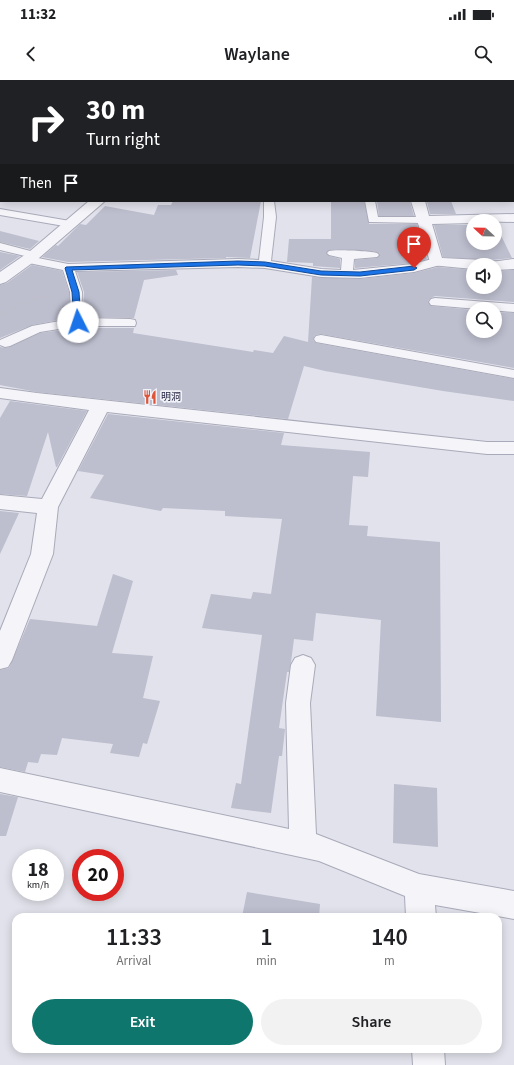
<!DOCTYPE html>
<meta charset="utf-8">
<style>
:root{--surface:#fff;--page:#f2f2f2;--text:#202124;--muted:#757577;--accent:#0f766e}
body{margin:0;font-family:"Source Sans 3","Noto Sans JP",sans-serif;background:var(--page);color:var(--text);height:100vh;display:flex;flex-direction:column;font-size:15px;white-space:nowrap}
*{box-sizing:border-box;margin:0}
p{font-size:13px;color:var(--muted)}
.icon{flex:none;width:22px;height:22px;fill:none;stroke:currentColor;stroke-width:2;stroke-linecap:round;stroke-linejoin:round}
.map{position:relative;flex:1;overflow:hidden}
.sheet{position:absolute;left:12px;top:833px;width:490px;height:140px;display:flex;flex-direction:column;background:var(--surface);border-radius:12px;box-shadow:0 2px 10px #0003}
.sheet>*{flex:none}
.banner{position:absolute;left:0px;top:0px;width:514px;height:122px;box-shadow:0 2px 10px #0003;background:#202124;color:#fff;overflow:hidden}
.needle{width:26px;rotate:292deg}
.controls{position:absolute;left:466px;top:134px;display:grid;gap:8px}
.controls a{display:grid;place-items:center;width:36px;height:36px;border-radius:50%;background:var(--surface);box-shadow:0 2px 10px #0003;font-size:20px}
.speed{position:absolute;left:12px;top:769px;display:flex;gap:8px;font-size:20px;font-weight:700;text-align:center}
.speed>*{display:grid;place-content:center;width:52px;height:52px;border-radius:50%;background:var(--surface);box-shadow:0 2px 10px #0003;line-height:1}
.speed small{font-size:10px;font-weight:400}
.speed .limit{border:6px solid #d22;background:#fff;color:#111}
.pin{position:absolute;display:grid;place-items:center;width:34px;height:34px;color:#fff;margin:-41px -17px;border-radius:50% 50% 50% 0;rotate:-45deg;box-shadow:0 0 4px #0007}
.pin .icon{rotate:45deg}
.me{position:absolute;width:44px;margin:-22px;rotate:356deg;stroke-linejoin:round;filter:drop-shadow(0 0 3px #0008)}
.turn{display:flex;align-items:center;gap:14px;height:84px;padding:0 20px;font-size:18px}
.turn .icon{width:52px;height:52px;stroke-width:2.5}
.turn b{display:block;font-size:28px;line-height:34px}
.then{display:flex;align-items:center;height:38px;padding:0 20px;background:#0003;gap:8px;font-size:15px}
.eta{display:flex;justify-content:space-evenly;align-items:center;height:68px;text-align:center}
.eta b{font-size:24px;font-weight:600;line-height:28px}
.action{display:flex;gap:8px;margin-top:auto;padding:8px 20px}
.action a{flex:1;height:46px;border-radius:24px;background:var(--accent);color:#fff;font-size:16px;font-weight:600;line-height:46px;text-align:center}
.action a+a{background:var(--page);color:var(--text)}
.status{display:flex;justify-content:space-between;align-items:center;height:28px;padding:0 20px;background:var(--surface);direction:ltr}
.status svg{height:11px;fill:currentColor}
header{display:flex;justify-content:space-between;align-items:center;height:52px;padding:0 20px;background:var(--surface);font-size:18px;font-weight:600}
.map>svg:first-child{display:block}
.building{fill:#bdbece}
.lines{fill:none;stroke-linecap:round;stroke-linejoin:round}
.service-casing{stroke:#a9aab9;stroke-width:2}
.minor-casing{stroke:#a9aab9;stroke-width:2}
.path{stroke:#bfbfca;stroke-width:2;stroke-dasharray:2.5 2.5;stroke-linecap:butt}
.service{fill:#f4f4f9;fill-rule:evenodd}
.minor{fill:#f4f4f9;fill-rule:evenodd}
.route{fill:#1a73e8;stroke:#114b97}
.labels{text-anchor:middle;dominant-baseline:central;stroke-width:3.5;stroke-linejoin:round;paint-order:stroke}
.poi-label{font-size:10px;fill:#272945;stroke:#f1f1f8;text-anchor:start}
</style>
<div class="status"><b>11:32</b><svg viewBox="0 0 49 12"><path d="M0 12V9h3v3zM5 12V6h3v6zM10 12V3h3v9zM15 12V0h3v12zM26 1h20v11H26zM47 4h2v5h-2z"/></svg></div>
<header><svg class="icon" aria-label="back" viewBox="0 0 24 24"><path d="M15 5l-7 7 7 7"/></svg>Waylane<svg class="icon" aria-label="search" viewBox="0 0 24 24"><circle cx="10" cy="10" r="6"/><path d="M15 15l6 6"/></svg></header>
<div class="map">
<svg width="514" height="985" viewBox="0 0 514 985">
<rect width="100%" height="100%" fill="#e1e2eb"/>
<path class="building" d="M173 121H261L250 178 226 177V178L68 182 42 177 56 165 58 166 80 144 86 145 105 126 154 135 158 125H171Z
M331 121H364L369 144H417L427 179 413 183 355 188V180L377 178 380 174 374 171 338 169 329 170 326 173 329 176 340 179V188L313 186V183L287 182 289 159H331Z
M377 121 410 122 414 136H379Z
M451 121 456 134H430L427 122Z
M434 145H473V163H495L496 145 512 178 490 180 443 177Z
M0 151 39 161 30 169 0 162Z
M0 172 20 176 0 190Z
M32 185 62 191 69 212V238L32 245 0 258V205L7 203Z
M438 187 473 190V207H495V191L514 190V222L435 216 431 218 428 221 431 226 473 230V251H495V232L514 233V288L321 254 315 255 313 260 316 263 514 299V321L443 311 325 291 304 286 288 339 37 312 0 305V267L5 268 10 267 40 253 77 248H134L133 253 253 272 254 270 273 273 284 256 308 262 312 197 360 199 414 193Z
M176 190 178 195 144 200 134 238 84 237V212L77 192Z
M10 321 87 331 57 387H56L48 352 27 416 0 414V338Z
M108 334 284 353 281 365 370 372 368 397 353 396 349 445 368 446 367 456 440 462 441 642 376 636 381 540 316 533 313 561 294 559 291 582 289 592H287L279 648 285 649 282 676H279L271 733 231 728 236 703 241 704 262 555 202 548 211 514 251 519 253 512 271 514 282 439 225 436V431L163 428 161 431 90 418 104 395 78 391Z
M0 431 19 433 0 474Z
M113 494 133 501 112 573 153 576 143 618 160 621 147 664 143 663 139 677 110 673 113 664 62 658 57 675 41 674 38 683 28 682 25 692 0 687V590L9 588 30 539 97 546Z
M394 704 437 708 438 767 393 763Z
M0 714 18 717 6 756H0Z
M247 812 320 824 319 837H242Z"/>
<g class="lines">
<defs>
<path id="service" d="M264 121H274L276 137 271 181 321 189 341 190 342 178 329 175 327 173 329 171C334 169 371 171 377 173L379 175 377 177 354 179 353 190 413 184 436 178 440 179 442 182 440 185 414 192 360 198 321 197 265 188 238 187 75 191 82 212 83 238 130 239 135 240 136 243 135 246H77L40 252 10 266 5 267 0 265V260L32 246 71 239 70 212 63 190 24 182 22 179 25 176 0 170V163L38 173 40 175 38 178 68 184 238 179 259 180 264 137Z
M365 121H375L378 137H423L429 140 423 143 369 142Z
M0 129 70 141 76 144 70 147 0 135Z
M435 218 514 224V232L431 225 429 222 431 219Z
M321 255 514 290V298L316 262 314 259 316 256Z"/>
<path id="minor" d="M240 0H252L239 1Z
M346 0H362L363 1H347Z
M0 11H1V19H0Z
M513 27 514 28V36L513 35Z
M89 121H105L39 178 6 202 0 204V192L29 172Z
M411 121H425L429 136 514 134V142L473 141V143L432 144 442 178 483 180C492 183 504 180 514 179V189L495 190V185H473V189L431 185Z
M0 308 37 313 487 362H514V374H487L107 332 58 427 53 474 12 580 8 587 0 589V551L31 474 37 433 0 429V415L42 419 89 330 0 318Z
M303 575 311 578 315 585 310 623 316 754 419 794 514 811V839L435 825 436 837H406L405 816 319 781 0 712V688L289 749 286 623 291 585 295 578Z
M412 969H444L445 985H413Z"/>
</defs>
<use href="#service" class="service-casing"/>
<use href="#minor" class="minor-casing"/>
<path class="path" d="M0 235 31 219 55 216"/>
<use href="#service" class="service"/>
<use href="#minor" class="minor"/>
</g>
<path class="route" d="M238 181 265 182 321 191 360 192 414 186 417 188 414 190 360 196 321 195 265 186 238 185 72 190 79 212 81 242 78 244 74 242 72 212 65 188 66 187Z"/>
<defs>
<symbol id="restaurant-bare" viewBox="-9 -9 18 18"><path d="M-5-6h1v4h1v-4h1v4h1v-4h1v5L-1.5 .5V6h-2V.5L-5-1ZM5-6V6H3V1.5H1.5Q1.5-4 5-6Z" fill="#dc5539" stroke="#f1f1f8" stroke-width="2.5" paint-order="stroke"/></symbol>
</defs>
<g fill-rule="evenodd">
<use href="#restaurant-bare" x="140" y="307" width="20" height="20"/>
</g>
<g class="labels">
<g class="poi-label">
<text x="161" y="317">明洞</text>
</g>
</g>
</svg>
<div class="controls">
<a><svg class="needle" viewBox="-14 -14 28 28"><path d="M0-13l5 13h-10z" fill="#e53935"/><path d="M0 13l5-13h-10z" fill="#757577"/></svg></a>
<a><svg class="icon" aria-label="sound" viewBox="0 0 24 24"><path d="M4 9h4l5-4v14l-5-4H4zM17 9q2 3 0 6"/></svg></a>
<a><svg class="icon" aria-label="search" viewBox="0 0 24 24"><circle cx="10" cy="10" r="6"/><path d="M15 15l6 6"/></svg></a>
</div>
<div class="speed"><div>18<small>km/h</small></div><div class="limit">20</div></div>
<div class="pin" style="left:414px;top:188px;background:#d93025"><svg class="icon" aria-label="arrive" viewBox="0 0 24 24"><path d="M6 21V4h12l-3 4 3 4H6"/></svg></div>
<svg class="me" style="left:78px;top:242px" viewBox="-20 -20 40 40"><circle r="19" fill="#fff"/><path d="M0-13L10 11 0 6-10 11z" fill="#1a73e8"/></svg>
<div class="banner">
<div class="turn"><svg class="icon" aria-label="right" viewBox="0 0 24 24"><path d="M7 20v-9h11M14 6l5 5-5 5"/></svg><div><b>30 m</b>Turn right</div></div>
<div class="then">Then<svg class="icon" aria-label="arrive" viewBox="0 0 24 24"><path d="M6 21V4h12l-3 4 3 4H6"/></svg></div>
</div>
<section class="sheet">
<div class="eta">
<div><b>11:33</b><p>Arrival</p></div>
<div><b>1</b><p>min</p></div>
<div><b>140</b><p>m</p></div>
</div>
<div class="action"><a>Exit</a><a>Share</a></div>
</section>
</div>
